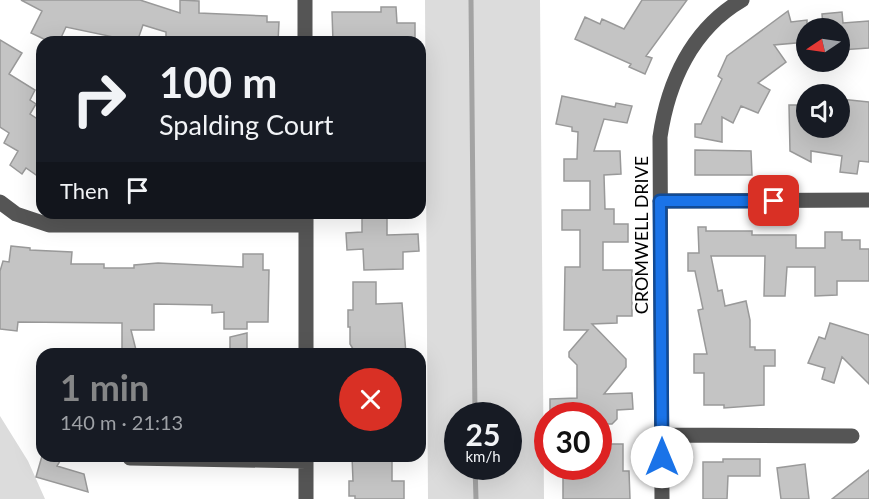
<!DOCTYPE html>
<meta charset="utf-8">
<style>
:root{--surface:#171b24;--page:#242831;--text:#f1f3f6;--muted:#9ea1a6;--accent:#858687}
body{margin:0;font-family:Lato,sans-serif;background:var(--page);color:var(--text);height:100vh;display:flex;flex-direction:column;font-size:22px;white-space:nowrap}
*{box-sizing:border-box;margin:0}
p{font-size:20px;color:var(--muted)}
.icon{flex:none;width:33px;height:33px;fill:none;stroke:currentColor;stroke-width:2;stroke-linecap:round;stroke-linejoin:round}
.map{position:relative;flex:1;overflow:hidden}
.sheet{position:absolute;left:36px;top:348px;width:390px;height:114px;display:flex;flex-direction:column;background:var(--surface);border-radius:18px;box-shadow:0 6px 24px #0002}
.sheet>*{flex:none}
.banner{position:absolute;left:36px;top:36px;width:390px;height:183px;border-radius:18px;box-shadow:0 6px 24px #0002;background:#171b24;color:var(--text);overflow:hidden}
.needle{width:39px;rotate:257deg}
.fabs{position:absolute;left:796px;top:18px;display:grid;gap:12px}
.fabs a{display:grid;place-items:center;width:54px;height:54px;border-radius:50%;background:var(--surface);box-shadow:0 6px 24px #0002;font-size:30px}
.speed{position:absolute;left:444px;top:402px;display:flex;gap:12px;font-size:30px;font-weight:700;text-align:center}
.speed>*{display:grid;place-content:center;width:78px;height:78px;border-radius:50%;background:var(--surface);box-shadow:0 6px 24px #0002;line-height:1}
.speed small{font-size:15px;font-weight:400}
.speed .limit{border:9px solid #d22;background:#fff;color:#111}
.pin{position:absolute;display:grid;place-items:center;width:51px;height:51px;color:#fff;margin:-26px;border-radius:12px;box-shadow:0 3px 9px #0006}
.me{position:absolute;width:66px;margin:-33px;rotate:0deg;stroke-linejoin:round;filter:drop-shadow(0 0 4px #0008)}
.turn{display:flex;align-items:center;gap:21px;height:126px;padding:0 24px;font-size:27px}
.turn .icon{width:78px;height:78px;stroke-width:2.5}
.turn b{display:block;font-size:42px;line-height:51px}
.then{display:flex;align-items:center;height:57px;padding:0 24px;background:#0003;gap:12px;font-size:22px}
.round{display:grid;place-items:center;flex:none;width:63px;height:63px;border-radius:32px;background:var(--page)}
.head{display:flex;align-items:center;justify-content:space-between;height:102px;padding:0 24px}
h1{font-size:36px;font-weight:700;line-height:45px;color:var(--accent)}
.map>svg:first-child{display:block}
.green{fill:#dcdcdc;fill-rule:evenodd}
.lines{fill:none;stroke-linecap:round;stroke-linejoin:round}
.stream{stroke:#a3a3a3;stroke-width:5}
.building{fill:#c4c4c4;stroke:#999;stroke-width:1.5}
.minor{stroke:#555;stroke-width:15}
.route-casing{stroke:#114b97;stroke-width:15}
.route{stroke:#1a73e8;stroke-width:10}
.labels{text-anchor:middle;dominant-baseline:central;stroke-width:5;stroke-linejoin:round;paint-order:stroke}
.street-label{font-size:18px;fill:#000;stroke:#fff}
</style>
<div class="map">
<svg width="869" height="499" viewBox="0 0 869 499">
<rect width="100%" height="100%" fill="#fff"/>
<path class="green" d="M425 0H540L544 499H428ZM458 416H508V466H458Z
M0 416 28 461 45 499H0Z"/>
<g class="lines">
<path class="stream" d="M471 0 475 416
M475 466 476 499"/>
</g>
<path class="building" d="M21 0H140L180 13V0L199 1V13L267 16V22H279L278 42 166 41V32L143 25 137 42 66 27 59 42H50L31 33 42 11Z
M642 0H687L646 56 652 58 645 74 629 67 631 64 575 39 585 17 600 24 602 19 624 29Z
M381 7H396L397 23H415V42H333L332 12H381Z
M788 11 791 22 807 20V42L774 45 786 62 758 83 770 90 758 113 741 106 733 123 722 117V142L695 137V124H701L722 79 718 76 727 56Z
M842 12 843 23 869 21V48L840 50V28H823L822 14Z
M0 40 22 53 9 74 35 90 30 100 36 104 30 114 42 122V179L26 168 22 174 10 165 18 151 4 143 9 133 0 127Z
M562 96 615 107 616 103 632 106 627 123 604 119 594 151H620L621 174 604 175 605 209H614V224H628V242H603V270H632V316H617V323L592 324 626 359V367L604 394 632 393 633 409 617 410V419L612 424H598V416H550V399L577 398V365L569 357V352L588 330H564L565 267H580V230H562V210H590V181H564V159H577L578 132 572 131V127L556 124Z
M840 99 869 102V162L859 161 857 174 840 172 842 156 811 151V162L790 151 789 105H807V128H840Z
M695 150 751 151 752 175H695Z
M362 213H387V235L418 234 419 251 403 252V269L364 270 363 249 347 250 346 233 362 232Z
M698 227H706V231H752V235H796V248H825V232H842V240H860V249H869V281H837V295L815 296V267H787L785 296H764L765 256H711L718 291 722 290 725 306 746 301 750 320V347H755V350H775V366H764V405L724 408V405H704V373H694V354H707L698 310 703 309 695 271H688V253H699Z
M11 246 30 248V250L72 252 71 264H104V268H134V265L158 263 243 267V254H263V270H269L268 322H247V329H224V312L212 313V305L154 304V330H131L137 354H122V323L18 322 17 331 0 329V271L3 261 9 262Z
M353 282H376V304L402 303 406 354H356L350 344V327H348V310H353Z
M830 323 869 335V384L842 357 834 383 822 379 825 368 808 363 819 337 825 339Z
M247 333V354H230V337Z
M605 444H623V471H629L630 499H563V466H598V457H605Z
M42 456H63L57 466 84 474 88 492 36 477Z
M352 456 392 458V481H404V499H355V496H349V481H353Z
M723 459H760V476H728L727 499H703V462H723Z
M805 464 809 499H781L777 468Z
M869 470V499H832Z"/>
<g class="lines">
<path class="minor" d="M305 0V42
M660 201 869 200
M0 202 16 214 49 225H306
M306 213V354
M662 435 852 436
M306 456V499
M130 458 306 461
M662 499 660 137C668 82 692 29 742 0"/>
</g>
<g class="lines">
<defs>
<path id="route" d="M662 457 660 201H774"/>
</defs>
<use href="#route" class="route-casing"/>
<use href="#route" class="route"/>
</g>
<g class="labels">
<g class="street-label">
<text transform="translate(641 235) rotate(-90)">CROMWELL DRIVE</text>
</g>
</g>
</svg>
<div class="fabs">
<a><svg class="needle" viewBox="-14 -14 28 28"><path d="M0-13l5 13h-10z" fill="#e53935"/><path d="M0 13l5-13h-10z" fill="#9ea1a6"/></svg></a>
<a><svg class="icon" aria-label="sound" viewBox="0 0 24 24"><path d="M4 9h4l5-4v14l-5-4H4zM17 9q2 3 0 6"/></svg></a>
</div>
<div class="speed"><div>25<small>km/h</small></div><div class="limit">30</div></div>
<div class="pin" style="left:774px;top:201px;background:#d93025"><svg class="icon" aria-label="arrive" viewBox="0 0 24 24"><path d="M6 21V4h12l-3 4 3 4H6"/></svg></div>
<svg class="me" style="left:662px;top:457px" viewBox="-20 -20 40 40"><circle r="19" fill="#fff"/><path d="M0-13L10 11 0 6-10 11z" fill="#1a73e8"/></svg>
<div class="banner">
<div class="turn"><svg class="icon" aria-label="right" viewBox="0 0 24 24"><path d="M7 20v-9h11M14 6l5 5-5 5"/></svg><div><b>100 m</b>Spalding Court</div></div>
<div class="then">Then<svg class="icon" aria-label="arrive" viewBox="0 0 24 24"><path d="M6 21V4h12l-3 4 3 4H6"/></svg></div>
</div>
<section class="sheet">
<div class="head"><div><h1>1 min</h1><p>140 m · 21:13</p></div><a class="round" style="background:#d93025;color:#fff"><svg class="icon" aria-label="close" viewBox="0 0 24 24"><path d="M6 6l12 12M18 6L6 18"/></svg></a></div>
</section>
</div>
